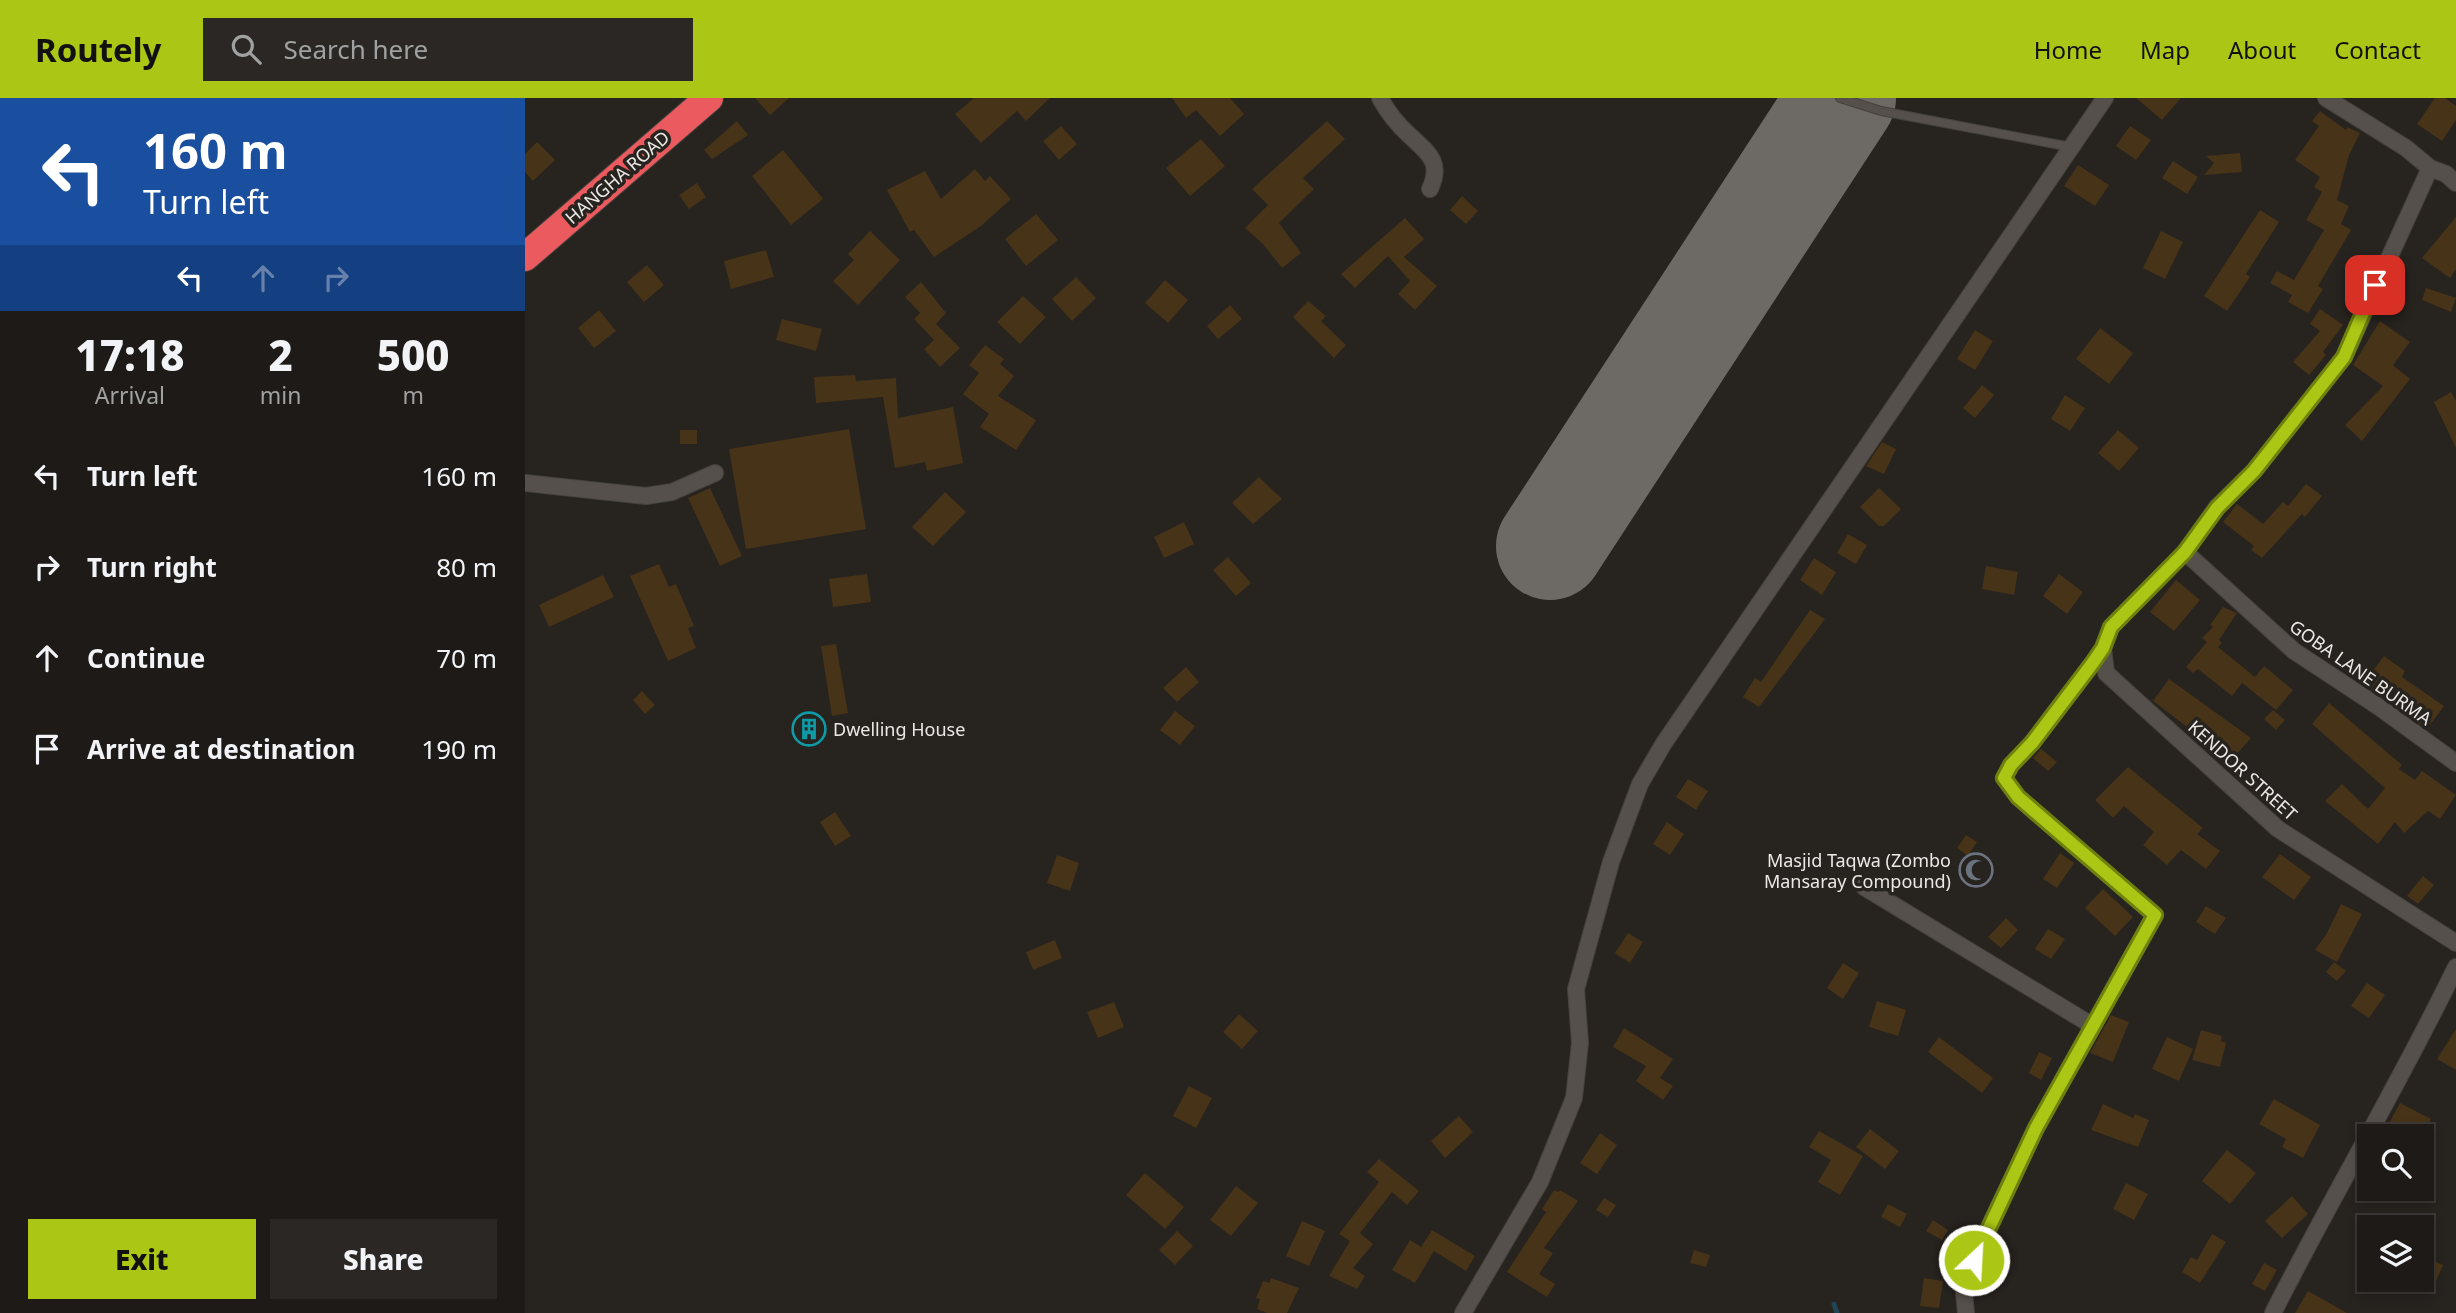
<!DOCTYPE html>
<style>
:root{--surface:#1d1a17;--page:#2a2724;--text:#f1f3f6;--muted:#a0a1a1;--line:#3b3836;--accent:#abc614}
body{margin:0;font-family:"Noto Sans",sans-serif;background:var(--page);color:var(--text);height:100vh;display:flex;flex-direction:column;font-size:26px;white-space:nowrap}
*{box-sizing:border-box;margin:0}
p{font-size:23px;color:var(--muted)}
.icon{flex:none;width:38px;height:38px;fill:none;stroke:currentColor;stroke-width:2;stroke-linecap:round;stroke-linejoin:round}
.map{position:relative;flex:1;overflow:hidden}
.drawer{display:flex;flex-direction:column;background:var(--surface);width:525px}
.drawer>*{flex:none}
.top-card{background:#1a4fa0;color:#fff;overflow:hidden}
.controls{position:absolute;left:1832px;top:1026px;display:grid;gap:14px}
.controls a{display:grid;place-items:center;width:77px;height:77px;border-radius:0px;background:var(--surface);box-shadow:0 4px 10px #0003,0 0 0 2px var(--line);font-size:35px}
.pin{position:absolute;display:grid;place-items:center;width:60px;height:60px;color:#fff;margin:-30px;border-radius:14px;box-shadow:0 4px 10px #0006}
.me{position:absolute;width:77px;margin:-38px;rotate:25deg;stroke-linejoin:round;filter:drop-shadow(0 0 5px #0008)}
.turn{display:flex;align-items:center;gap:24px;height:147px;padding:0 28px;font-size:32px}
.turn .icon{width:91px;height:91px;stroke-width:2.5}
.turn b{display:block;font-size:49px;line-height:60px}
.lanes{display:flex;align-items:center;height:66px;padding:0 28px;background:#0003;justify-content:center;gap:35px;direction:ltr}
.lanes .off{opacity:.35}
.eta{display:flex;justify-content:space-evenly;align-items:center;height:119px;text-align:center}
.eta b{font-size:42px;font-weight:800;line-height:49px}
.action{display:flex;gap:14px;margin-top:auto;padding:14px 28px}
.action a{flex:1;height:80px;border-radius:0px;background:var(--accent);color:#111;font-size:28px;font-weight:800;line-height:80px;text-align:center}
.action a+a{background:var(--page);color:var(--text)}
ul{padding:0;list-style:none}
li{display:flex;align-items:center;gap:21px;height:91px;padding:0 28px}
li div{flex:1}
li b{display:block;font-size:26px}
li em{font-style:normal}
header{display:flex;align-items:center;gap:42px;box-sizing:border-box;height:98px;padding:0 35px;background:var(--accent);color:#111}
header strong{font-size:33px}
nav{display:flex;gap:38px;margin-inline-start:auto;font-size:24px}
.search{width:490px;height:63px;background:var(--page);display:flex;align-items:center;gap:18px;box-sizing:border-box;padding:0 24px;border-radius:0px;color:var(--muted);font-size:26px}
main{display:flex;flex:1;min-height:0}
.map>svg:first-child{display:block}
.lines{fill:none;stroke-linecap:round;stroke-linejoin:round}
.stream{stroke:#1e4654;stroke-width:5}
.runway{stroke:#6d6a66;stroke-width:108}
.building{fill:#473317}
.lane-casing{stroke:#45423d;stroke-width:10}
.street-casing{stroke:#45423d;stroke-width:18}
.highway-casing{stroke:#45423d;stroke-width:30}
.lane{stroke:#55504b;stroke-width:8}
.street{stroke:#55504b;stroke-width:16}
.highway{stroke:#ea5a5e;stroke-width:28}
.route-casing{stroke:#6f810d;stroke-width:18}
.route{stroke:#abc614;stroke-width:12}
.labels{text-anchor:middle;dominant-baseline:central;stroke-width:7;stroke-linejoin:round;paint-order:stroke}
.street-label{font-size:18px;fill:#ebe8e5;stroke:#27231f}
.poi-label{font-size:18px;fill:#ebe8e5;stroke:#27231f;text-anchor:start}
</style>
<header>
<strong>Routely</strong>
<div class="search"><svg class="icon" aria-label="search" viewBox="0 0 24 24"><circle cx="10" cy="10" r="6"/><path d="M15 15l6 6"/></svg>Search here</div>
<nav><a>Home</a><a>Map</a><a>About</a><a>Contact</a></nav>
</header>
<main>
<section class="drawer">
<div class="top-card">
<div class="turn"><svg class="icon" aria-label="left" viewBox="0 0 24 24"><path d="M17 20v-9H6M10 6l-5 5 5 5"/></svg><div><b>160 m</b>Turn left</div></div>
<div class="lanes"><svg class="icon" aria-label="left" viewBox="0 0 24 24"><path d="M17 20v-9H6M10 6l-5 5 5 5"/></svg><svg class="icon off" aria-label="ahead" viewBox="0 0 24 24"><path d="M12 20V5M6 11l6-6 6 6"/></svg><svg class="icon off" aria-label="right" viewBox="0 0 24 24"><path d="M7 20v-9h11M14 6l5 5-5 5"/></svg></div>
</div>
<div class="eta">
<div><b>17:18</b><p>Arrival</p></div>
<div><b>2</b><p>min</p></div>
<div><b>500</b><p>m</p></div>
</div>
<ul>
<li><svg class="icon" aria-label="left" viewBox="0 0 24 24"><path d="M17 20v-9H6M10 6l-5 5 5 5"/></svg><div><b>Turn left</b></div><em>160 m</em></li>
<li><svg class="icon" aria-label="right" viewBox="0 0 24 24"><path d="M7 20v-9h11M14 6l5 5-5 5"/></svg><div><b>Turn right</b></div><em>80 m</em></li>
<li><svg class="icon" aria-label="ahead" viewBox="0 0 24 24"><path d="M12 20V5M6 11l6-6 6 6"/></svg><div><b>Continue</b></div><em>70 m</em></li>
<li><svg class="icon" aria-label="arrive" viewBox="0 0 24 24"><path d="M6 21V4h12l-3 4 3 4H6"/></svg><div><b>Arrive at destination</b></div><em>190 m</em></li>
</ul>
<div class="action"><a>Exit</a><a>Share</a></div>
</section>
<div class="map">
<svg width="1931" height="1215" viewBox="0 0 1931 1215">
<rect width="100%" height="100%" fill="#27231f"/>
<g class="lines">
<path class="stream" d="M1309 1206 1312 1215"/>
<path class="runway" d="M1025 448 1317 0"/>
</g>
<path class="building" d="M230 0H264L245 17Z
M449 0H525L501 23 492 13 456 45 430 16Z
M647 0H705L719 16 695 38 671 12 661 20Z
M1611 0H1656L1637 22Z
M1910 0H1920L1931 8V22L1917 43 1892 26Z
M1795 13 1821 32 1822 29 1835 35 1824 57 1812 102 1824 108 1816 126 1826 132 1793 188 1798 191 1783 215 1763 204 1767 197 1745 185 1752 173 1769 182 1799 132 1781 122 1797 94 1789 89 1795 79 1770 62 1794 28 1787 23Z
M212 23 223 37 187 61 179 52Z
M802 23 820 41 778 80 789 91 754 125 776 155 757 170 738 146 720 130 743 107 727 91Z
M536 28 552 46 534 62 518 43Z
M1605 28 1626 42 1611 62 1591 48Z
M676 41 700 68 665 98 641 70Z
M12 44 30 62 8 83 0 74V56Z
M258 52 298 101 266 127 227 78Z
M1715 55 1717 74 1679 77 1689 65 1681 58Z
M1648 63 1673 79 1662 96 1637 80Z
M1553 67 1584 87 1570 108 1539 88Z
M450 71 460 83 465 78 486 101 456 128 409 159 389 132 385 134 362 92 400 73 416 101Z
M172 85 181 99 164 111 154 97Z
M937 98 953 113 941 126 925 112Z
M1735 112 1754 124 1721 176 1725 179 1702 213 1679 198Z
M511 116 533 142 501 168 480 141Z
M1931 119V171L1925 180 1897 160Z
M880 120 899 141 879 159 912 188 890 212 873 196 885 183 863 158 830 190 816 176Z
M345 133 375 162 333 207 308 183 329 162 323 156Z
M1636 133 1658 144 1640 181 1618 170Z
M241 152 249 179 206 191 199 163Z
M122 167 139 187 119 204 102 184Z
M551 179 571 200 547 223 527 201Z
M640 182 663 202 643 225 620 205Z
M396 184 421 215 411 226 435 250 415 269 399 251 409 242 389 221 395 215 380 199Z
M1901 190 1931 200 1926 214 1897 202Z
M498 198 521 219 495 246 472 224Z
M783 203 801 218 796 223 821 247 809 260 768 219Z
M705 207 717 221 693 241 682 228Z
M1795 211 1818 227 1798 254 1801 257 1784 277 1768 264 1795 233 1785 226Z
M74 212 91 233 69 250 53 230Z
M257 221 297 231 291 253 251 242Z
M1855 223 1885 244 1868 267 1885 281 1837 343 1820 327 1858 288 1828 267Z
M1575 230 1608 255 1584 286 1551 261Z
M1450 232 1468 243 1450 272 1432 261Z
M460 247 479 261 475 266 489 278 473 298 511 322 491 352 455 329 464 316 438 296 454 275 444 267Z
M330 277 331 283 371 280 373 320 428 309 438 365 402 373 400 364 370 370 358 299 291 305 289 279Z
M1457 287 1469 297 1450 320 1438 310Z
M1926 294 1931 303V350L1909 304Z
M1540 297 1560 310 1545 333 1526 321Z
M324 331 341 431 221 451 204 351Z
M155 332H172V346H155Z
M1593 332 1614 350 1594 373 1573 355Z
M1357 344 1371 351 1359 376 1341 368Z
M734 379 757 401 728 426 707 405Z
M1781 386 1797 398 1780 419 1777 416 1737 460 1726 452 1729 448 1698 424 1712 406 1738 426 1758 404 1763 408Z
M185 390 217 458 195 468 163 400Z
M1354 390 1376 411 1359 428H1354L1335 409Z
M420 394 441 414 408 448 387 429Z
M659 424 669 446 639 460 629 439Z
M1323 436 1342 447 1331 466 1312 455Z
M703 459 726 485 711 498 688 472Z
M1289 460 1311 474 1297 497 1275 482Z
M134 466 144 489 151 486 169 528 163 530 171 550 143 563 105 478Z
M1461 468 1493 474 1489 497 1457 491Z
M342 476 346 504 308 509 304 481Z
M1534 476 1558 494 1542 516 1518 498Z
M78 477 89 499 24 529 14 507Z
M1651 482 1675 502 1649 533 1625 514Z
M1698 509 1712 515 1694 542 1697 545 1693 549 1730 579 1739 568 1768 592 1751 612 1717 585 1707 598 1673 571 1668 575 1661 569 1682 544 1677 540 1688 529 1685 527Z
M1285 512 1300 521 1234 609 1218 599 1230 580 1236 584Z
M311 546 323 615 307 618 296 548Z
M1859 558 1880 573 1877 579 1919 608 1902 631 1838 586Z
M661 569 674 584 652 604 638 590Z
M1644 581 1726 640 1702 667 1671 641 1674 638 1628 603Z
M117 593 130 607 120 616 108 602Z
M1804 605 1877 667 1874 671 1890 682 1897 673 1931 697 1915 721 1903 713 1879 735 1870 724 1853 746 1800 703 1817 686 1843 711 1860 690 1787 626Z
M1748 612 1760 622 1751 632 1739 621Z
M650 613 670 628 655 647 635 632Z
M299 620 301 639 269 642 267 624Z
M1516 651 1532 664 1523 673 1508 660Z
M1603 669 1678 730 1672 736 1695 753 1681 771 1656 752 1642 767 1618 747 1629 734 1599 708 1588 720 1570 702Z
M1163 681 1183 693 1171 712 1151 699Z
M310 714 326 738 310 748 295 724Z
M1142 724 1159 736 1145 757 1128 746Z
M1441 737 1452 744 1443 758 1432 750Z
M1535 755 1549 765 1532 790 1518 781Z
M1755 756 1786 779 1769 802 1737 779Z
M532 757 554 765 545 793 522 785Z
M1448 757 1467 771 1455 786 1436 773Z
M1898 778 1909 787 1893 806 1882 798Z
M1578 791 1608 819 1590 838 1560 810Z
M1816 806 1837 816 1812 864 1790 852 1802 835Z
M1681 808 1701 820 1690 836 1671 824Z
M1481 820 1493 832 1476 850 1463 839Z
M1523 831 1540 841 1526 861 1510 851Z
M1103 835 1118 844 1105 865 1090 855Z
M530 842 537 860 508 872 501 854Z
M1809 864 1821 873 1812 883 1801 874Z
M1318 865 1334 875 1318 901 1302 890Z
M1842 885 1860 897 1844 920 1826 908Z
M1352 903 1381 912 1373 938 1344 929Z
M589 904 599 929 573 940 562 914Z
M714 916 733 933 717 951 698 934Z
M1586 917 1604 924 1588 964 1565 955Z
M1099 930 1148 961 1135 980 1148 988 1138 1002 1111 983 1121 968 1088 949Z
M1931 931V972L1912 961Z
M1676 932 1697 938 1696 943 1701 945 1695 969 1667 962Z
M1414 939 1468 980 1457 995 1403 954Z
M1642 939 1668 951 1654 983 1627 971Z
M1514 954 1527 960 1516 982 1504 975Z
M664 988 687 1000 671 1030 648 1018Z
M1749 1001 1795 1027 1778 1060 1757 1049 1761 1041 1734 1026Z
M1875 1005 1906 1021 1897 1038H1884L1863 1027Z
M1578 1006 1608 1020 1610 1016 1624 1022 1613 1049 1566 1032Z
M934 1018 948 1034 920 1060 906 1043Z
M1345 1031 1374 1053 1360 1071 1331 1049Z
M1294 1033 1338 1058 1315 1097 1293 1084 1306 1062 1284 1049Z
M1075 1035 1092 1047 1072 1076 1055 1065Z
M1702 1052 1731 1075 1705 1106 1677 1083Z
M854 1061 894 1093 882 1107 867 1094 835 1135 848 1146 828 1170 840 1178 832 1191 804 1178 825 1143 814 1136 854 1084 842 1074Z
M620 1075 659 1109 640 1131 601 1097Z
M1601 1085 1623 1096 1609 1122 1588 1111Z
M711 1088 733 1105 706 1138 685 1122Z
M1029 1092 1033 1094 1035 1092 1053 1103 1019 1150 1028 1155 1014 1176 1030 1186 1022 1199 982 1174 1021 1114 1017 1111Z
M1767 1098 1783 1116 1757 1140 1740 1123Z
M1079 1100 1091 1107 1083 1119 1071 1112Z
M1363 1106 1382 1116 1375 1129 1356 1119Z
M1408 1122 1423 1132 1417 1142 1401 1133Z
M777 1123 800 1133 784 1168 761 1158Z
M907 1132 950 1158 941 1173 909 1153 890 1185 867 1172 885 1142 896 1149Z
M652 1133 668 1148 650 1167 634 1152Z
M1687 1136 1701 1144 1675 1185 1657 1174 1666 1159 1672 1162Z
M1169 1152 1185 1157 1181 1169 1165 1165Z
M1897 1158 1918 1167 1909 1188 1897 1183Z
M1739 1165 1752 1172 1740 1193 1727 1186Z
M746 1180 774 1190 762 1215H742L732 1211 735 1201 731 1200 738 1183 744 1185Z
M1399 1180 1418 1183 1414 1210 1395 1208Z
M1783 1193 1822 1215H1770Z"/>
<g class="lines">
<defs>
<path id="lane" d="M1315 0 1356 13 1546 49"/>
<path id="street" d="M855 0C862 13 871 25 883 36 902 54 918 63 905 91
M1905 70 1921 76 1931 85
M0 385 121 398 147 394 190 375
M1660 454 1769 553 1854 609 1931 665
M1578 550 1581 575 1753 731 1931 845
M1339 789 1568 928
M938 1215 1015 1084 1049 1000 1055 945 1051 891 1086 764 1115 686 1139 645 1580 0
M1441 1215 1438 1184 1511 1030 1630 817 1493 699 1479 680 1486 667 1507 645 1567 566 1578 550 1586 529 1660 454 1692 409 1729 373 1819 259 1905 70 1881 50 1801 0
M1748 1215C1807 1098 1874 987 1931 869"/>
<path id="highway" d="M0 159 184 0"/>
</defs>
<use href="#lane" class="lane-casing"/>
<use href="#street" class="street-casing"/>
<use href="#highway" class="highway-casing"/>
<use href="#lane" class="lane"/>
<use href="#street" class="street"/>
<use href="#highway" class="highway"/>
</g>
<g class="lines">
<defs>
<path id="route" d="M1449 1162 1511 1030 1630 817 1493 699 1479 680 1486 667 1507 645 1567 566 1578 550 1586 529 1660 454 1692 410 1729 373 1819 259 1850 187"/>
</defs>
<use href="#route" class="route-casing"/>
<use href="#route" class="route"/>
</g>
<defs>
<symbol id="building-ring" viewBox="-11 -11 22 22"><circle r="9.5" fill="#27231f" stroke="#0f9aa8" stroke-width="1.5"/><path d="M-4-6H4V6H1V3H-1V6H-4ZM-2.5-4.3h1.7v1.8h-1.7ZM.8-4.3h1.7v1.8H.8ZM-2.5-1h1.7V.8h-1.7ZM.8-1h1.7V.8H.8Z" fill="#0f9aa8"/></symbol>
<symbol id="mosque-ring" viewBox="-11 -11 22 22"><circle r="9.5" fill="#27231f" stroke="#6b7280" stroke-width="1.5"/><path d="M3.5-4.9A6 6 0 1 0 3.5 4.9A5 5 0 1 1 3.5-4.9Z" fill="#6b7280"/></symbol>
</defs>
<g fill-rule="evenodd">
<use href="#building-ring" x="265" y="612" width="38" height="38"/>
<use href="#mosque-ring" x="1432" y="753" width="38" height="38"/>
</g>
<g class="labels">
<g class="street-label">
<text transform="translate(92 79) rotate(-41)">HANGHA ROAD</text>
<text transform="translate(1836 574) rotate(35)">GOBA LANE BURMA</text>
<text transform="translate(1718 672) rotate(42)">KENDOR STREET</text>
</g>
<g class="poi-label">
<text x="308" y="631">Dwelling House</text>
<text x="1426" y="762" text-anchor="end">Masjid Taqwa (Zombo<tspan x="1426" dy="21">Mansaray Compound)</tspan></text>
</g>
</g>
</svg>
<div class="controls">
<a><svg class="icon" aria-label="search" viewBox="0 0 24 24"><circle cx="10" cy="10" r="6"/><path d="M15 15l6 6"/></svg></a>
<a><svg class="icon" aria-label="layers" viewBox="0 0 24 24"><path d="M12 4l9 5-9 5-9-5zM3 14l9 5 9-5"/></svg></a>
</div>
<div class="pin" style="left:1850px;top:187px;background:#d93025"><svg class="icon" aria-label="arrive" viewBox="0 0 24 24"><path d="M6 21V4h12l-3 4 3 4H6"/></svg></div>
<svg class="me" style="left:1449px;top:1162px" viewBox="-20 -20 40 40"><circle r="17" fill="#abc614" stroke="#fff" stroke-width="3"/><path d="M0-11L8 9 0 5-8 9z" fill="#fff"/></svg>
</div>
</main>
